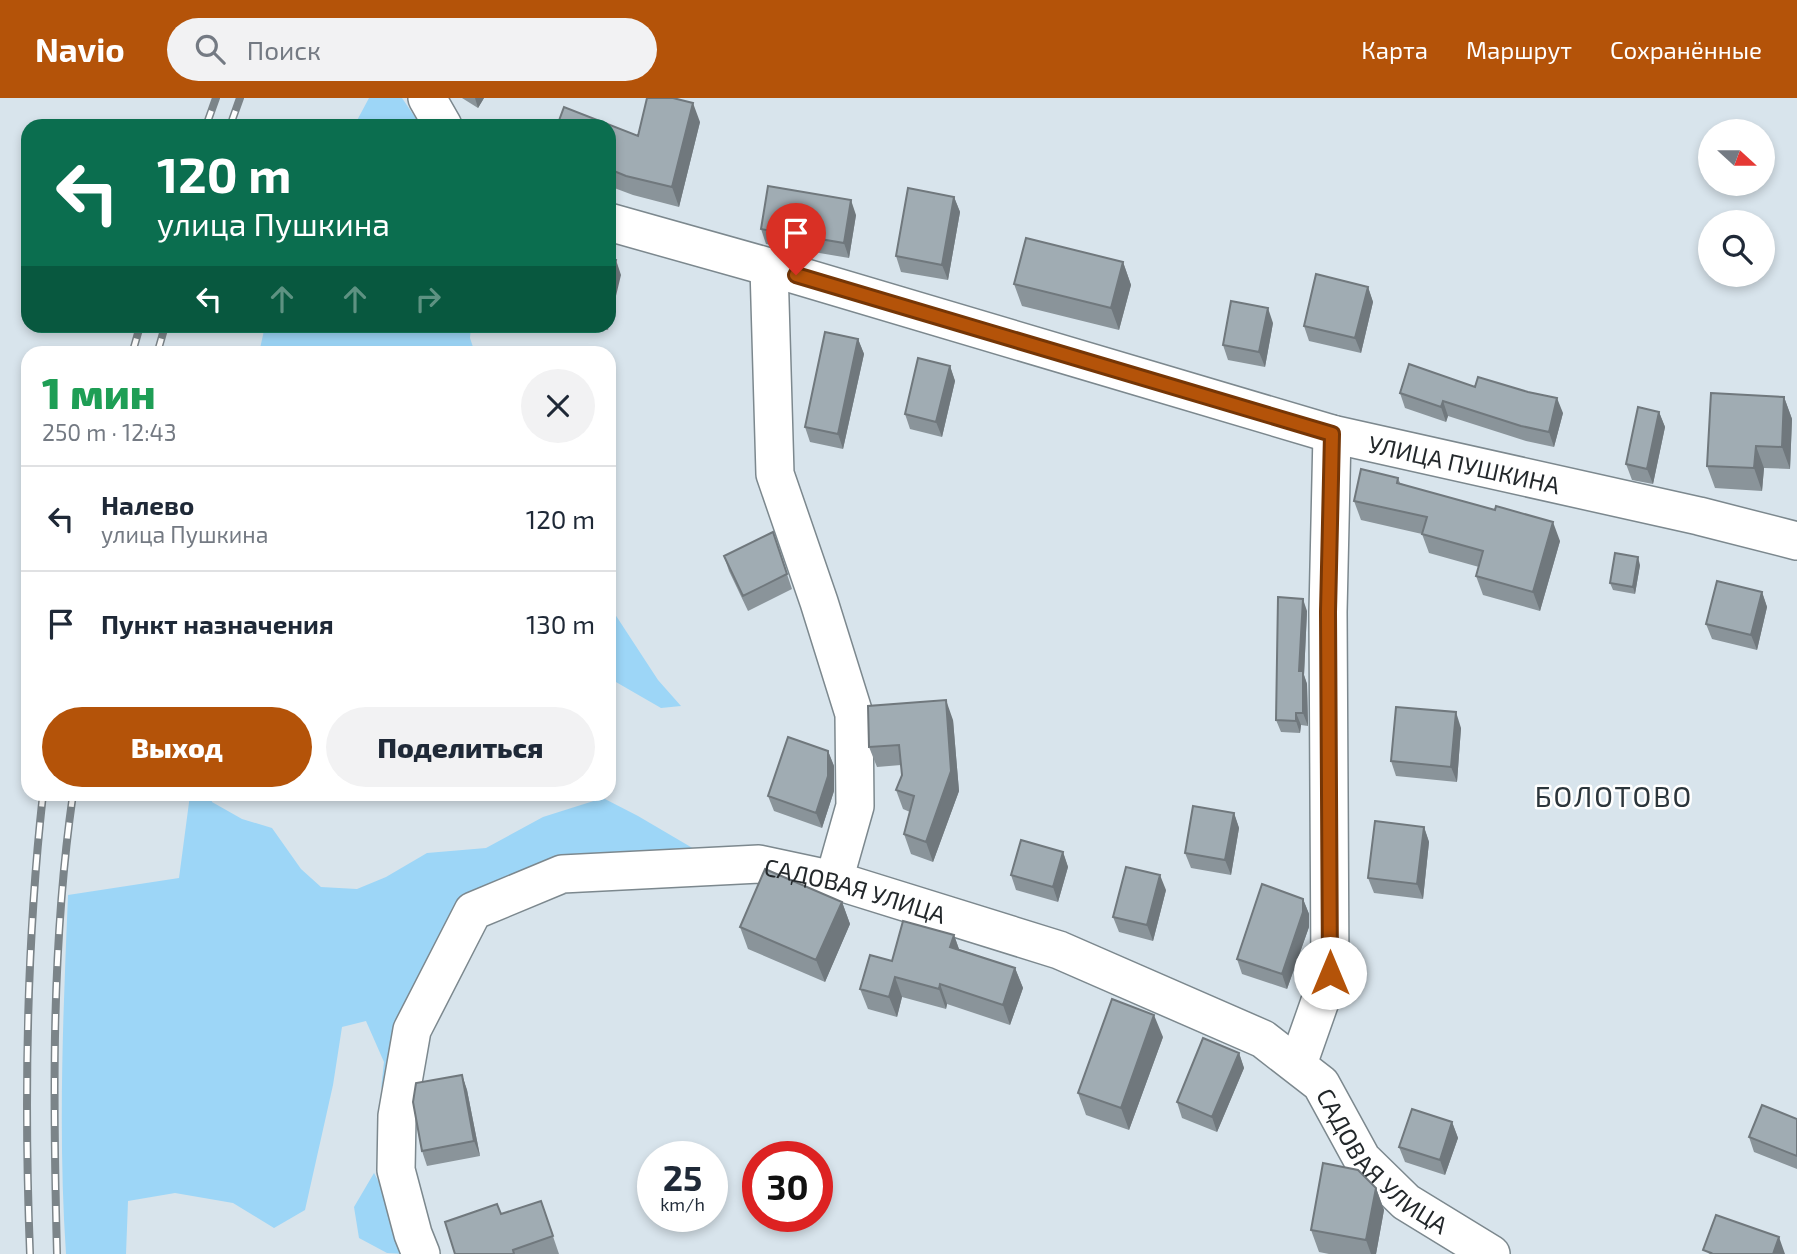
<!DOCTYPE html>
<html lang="ru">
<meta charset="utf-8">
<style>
:root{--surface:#fff;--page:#f2f2f3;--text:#1f2937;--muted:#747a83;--line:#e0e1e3;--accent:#b45309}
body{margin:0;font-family:"Exo 2",sans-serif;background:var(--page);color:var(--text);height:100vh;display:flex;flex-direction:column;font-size:26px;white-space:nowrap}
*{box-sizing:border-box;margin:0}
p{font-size:23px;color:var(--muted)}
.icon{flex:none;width:38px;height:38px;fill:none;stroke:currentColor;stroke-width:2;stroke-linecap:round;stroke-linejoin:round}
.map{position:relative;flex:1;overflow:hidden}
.drawer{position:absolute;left:21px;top:248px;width:595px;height:455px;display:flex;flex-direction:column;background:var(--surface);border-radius:21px;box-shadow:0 4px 10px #0003}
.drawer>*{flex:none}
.guide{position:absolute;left:21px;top:21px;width:595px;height:214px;border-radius:21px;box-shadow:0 4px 10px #0003;background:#0b6e4f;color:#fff;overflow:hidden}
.needle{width:46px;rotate:111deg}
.buttons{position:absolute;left:1698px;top:21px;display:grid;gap:14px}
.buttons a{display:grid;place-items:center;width:77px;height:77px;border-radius:50%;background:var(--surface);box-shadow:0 4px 10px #0003;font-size:35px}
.speed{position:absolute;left:637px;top:1043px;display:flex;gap:14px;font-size:35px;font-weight:700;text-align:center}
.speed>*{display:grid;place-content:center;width:91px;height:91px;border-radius:50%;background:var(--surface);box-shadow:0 4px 10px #0003;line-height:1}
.speed small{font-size:18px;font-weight:400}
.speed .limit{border:10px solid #d22;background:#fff;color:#111}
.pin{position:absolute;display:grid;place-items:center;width:60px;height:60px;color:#fff;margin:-72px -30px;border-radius:50% 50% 50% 0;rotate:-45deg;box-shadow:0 0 7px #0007}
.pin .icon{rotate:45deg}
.me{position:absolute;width:77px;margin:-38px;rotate:0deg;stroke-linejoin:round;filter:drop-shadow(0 0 5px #0008)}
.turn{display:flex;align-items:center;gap:24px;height:147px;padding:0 21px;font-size:32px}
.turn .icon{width:91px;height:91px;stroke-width:2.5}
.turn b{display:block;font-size:49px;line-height:60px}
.lanes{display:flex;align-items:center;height:66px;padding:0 21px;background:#0003;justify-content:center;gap:35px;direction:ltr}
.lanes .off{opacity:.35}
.round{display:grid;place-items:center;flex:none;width:74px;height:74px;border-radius:37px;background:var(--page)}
.overview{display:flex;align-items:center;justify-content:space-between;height:119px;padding:0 21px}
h1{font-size:42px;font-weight:800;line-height:52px;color:#1e9e55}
.cta{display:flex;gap:14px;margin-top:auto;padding:14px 21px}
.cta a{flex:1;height:80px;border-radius:42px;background:var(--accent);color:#fff;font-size:28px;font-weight:800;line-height:80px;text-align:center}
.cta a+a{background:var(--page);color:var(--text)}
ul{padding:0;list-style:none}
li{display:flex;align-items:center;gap:21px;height:105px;padding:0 21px;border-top:2px solid var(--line)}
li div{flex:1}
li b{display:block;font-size:26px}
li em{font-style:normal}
header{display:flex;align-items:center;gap:42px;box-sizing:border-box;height:98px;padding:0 35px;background:var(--accent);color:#fff}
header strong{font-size:33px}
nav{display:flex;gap:38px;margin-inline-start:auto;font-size:24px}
.search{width:490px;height:63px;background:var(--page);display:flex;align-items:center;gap:18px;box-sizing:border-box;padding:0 24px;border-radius:38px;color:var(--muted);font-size:26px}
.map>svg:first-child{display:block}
.green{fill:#9dd6f7}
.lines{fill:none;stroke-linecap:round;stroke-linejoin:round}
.minor-casing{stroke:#7c888e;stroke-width:40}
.minor{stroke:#fff;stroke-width:37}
.rail-casing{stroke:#7b8489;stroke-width:8}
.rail{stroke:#fff;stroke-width:5;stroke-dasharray:16;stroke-linecap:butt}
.wall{fill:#8a949a}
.shaded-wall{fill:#70787d}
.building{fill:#a0acb3;stroke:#70787d;stroke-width:2}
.route-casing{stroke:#753606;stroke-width:18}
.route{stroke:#b45309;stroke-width:12}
.labels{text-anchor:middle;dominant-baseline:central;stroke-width:5;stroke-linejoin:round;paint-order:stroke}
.street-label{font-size:24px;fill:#23282b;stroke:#fff}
.quarter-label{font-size:28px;letter-spacing:2px;fill:#2b353b;stroke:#fff}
</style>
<header>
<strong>Navio</strong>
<div class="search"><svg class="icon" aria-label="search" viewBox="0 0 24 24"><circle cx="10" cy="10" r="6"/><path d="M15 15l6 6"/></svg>Поиск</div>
<nav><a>Карта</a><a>Маршрут</a><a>Сохранённые</a></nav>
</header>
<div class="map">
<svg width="1797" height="1156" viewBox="0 0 1797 1156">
<rect width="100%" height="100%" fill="#d8e4ec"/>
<path class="green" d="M369 0H402L421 28H354Z
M265 228H471L470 240 475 255H259Z
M609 507 658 582 681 608 661 610 609 580Z
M190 697H210L212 704 242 721 272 730 301 771 321 789 357 791 386 779 427 755 486 750 543 719 603 700 638 718 701 755 470 799 409 907 381 991 384 964 366 923 342 929 333 987 305 1112 274 1130 233 1105 175 1095 128 1103 126 1156H66C58 1037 63 917 68 797L179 780Z
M374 1075 380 1086 405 1156 387 1155 359 1140 354 1109Z"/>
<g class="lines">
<defs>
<g id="minor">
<path d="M427 0 443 28"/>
<path id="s1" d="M609 124 769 169 1332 336 1699 418 1797 443"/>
<path d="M769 169 775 376 819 504 854 616 855 708 834 782"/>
<path d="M1298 966 1330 875 1328 514 1332 336"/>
<path id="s2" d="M421 1156 413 1136 396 1072 397 1018 412 932 473 813 562 776 759 766 834 782 1059 852 1263 941 1321 986 1362 1061 1406 1104 1491 1156"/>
</g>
</defs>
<use href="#minor" class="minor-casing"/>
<use href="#minor" class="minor"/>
<defs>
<path id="rail" d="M206 28 216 0
M230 28 240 0
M132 256 140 228
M157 256 165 228
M30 1156C24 1002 26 849 43 696
M57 1156C53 1002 51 849 73 696"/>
</defs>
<use href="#rail" class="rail-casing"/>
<use href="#rail" class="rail"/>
</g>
<path class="wall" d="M462 0H484L478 10Z
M700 24 679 109 633 97 609 88V28L638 38Z
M954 99 960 114 948 182 901 174 896 158Z
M856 117 849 160 766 146 761 131Z
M1123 164 1131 187 1119 232 1022 208 1014 186Z
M1368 189 1373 204 1361 255 1309 243 1304 228Z
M1273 225 1265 269 1228 262 1223 247Z
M587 228H609L608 232Z
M858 241 864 256 843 351 810 344 805 329Z
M950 268 955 283 942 339 910 331 905 316Z
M1475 289 1563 315 1554 349 1526 343 1448 318 1446 324 1405 310 1400 295Z
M1784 299 1792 321 1790 371 1764 370 1762 393 1715 390 1707 368Z
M1659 314 1665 329 1653 386 1632 382 1626 366Z
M1398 380 1400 385 1560 443 1540 513 1483 497 1476 478 1479 469 1429 455 1422 436 1361 422 1354 403Z
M773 434 792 491 748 513 729 473 724 458Z
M1640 467 1635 496 1613 492 1610 485Z
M1762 494 1767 509 1757 552 1712 541 1706 526Z
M1307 513 1304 577 1307 586 1308 628 1301 627 1300 635 1281 634 1276 622Z
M953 622 959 693 933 764 911 756 904 736 910 714 903 711 896 692 902 677 901 667 877 669 869 649Z
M1461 630 1457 684 1396 678 1391 663Z
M828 653 834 668V693L822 730 774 713 768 698Z
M1234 715 1239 730 1231 777 1191 770 1185 755Z
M1424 729 1429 744 1423 801 1374 795 1368 780Z
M1063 754 1068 769 1058 804 1016 792 1011 777Z
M1166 792 1153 843 1119 834 1113 819Z
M1303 801 1309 816V829L1287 891 1242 876 1237 861Z
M842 804 850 826 825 884 748 851 740 829Z
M954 837 959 851 1015 870 1023 890 1010 927 947 906 946 911 902 899 897 919 868 911 860 891 892 863Z
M1163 939 1129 1032 1086 1017 1078 995Z
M1239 955 1244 970 1217 1034 1182 1020 1177 1004Z
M462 977 467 992 480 1058 427 1068 422 1053Z
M1797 1021V1071L1754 1054 1749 1039Z
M1452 1024 1458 1040 1445 1077 1405 1064 1399 1049Z
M1376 1090 1384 1112 1376 1156H1329L1319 1154 1311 1132Z
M541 1103 559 1156H455L501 1116Z"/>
<path class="shaded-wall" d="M475 0H484L478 10Z
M693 5 700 24 679 109 672 89Z
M954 99 960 114 948 182 942 167Z
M851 102 856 117 849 160 844 145Z
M616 162 621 177 609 227V189Z
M1123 164 1131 187 1119 232 1111 210Z
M1368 189 1373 204 1361 255 1355 240Z
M1268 210 1273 225 1265 269 1259 254Z
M858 241 864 256 843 351 838 336Z
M950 268 955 283 942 339 936 324Z
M1784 299 1792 321 1790 371 1782 349Z
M1557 300 1563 315 1554 349 1549 334Z
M1443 303 1448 318 1446 324 1441 309Z
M1659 314 1665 329 1653 386 1647 371Z
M1756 348 1764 370 1762 393 1754 370Z
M1553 424 1560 443 1540 513 1533 494Z
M1638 459 1640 467 1635 496 1633 489Z
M1762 494 1767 509 1757 552 1751 537Z
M1303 501 1307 513 1304 577 1307 586 1308 628 1303 615 1299 573Z
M946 602 953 622 959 693 933 764 926 744Z
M1456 614 1461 630 1457 684 1451 669Z
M1296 615 1301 627 1300 635 1296 623Z
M828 653 834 668V693L822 730 816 715Z
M1234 715 1239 730 1231 777 1225 762Z
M1424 729 1429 744 1423 801 1417 786Z
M1063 754 1068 769 1058 804 1053 789Z
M1160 777 1166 792 1153 843 1147 827Z
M1303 801 1309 816V829L1287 891 1282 876Z
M842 804 850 826 825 884 816 862Z
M954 837 961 857 950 849Z
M1015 870 1023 890 1010 927 1003 907Z
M895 879 902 899 897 919 889 899Z
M940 886 947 906 946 911 939 891Z
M1154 917 1163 939 1129 1032 1121 1010Z
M1239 955 1244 970 1217 1034 1212 1019Z
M462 977 467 992 480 1058 474 1043Z
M1452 1024 1458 1040 1445 1077 1440 1062Z
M1376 1090 1384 1112 1376 1156H1371L1366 1142Z
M1779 1139 1785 1156H1773Z"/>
<path class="building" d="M647 0H673L693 5 672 89 626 78 609 71V28H557L564 9 638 38Z
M768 88 851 102 844 145 761 131Z
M908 90 954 99 942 167 896 158Z
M1026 140 1123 164 1111 210 1014 186Z
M609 160 616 162 609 189Z
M1316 176 1368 189 1355 240 1304 228Z
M1231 203 1268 210 1259 254 1223 247Z
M825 234 858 241 838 336 805 329Z
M918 260 950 268 936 324 905 316Z
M1409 266 1475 289 1478 279 1528 294 1557 300 1549 334 1521 328 1443 303 1441 309 1400 295Z
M1711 295 1784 299 1782 349 1756 348 1754 370 1707 368Z
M1638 309 1659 314 1647 371 1626 366Z
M1361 371 1398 380 1397 385 1495 412 1496 408 1553 424 1533 494 1476 478 1483 453 1422 436 1427 419 1354 403Z
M773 434 787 476 743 498 724 458Z
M1615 455 1638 459 1633 489 1610 485Z
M1717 483 1762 494 1751 537 1706 526Z
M1278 499 1303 501 1299 573H1303V615H1296V623L1276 622Z
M946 602 951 673 926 744 904 736 914 698 896 692 902 677 899 647 869 649 868 608Z
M1396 609 1456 614 1451 669 1391 663Z
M788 639 828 653V678L816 715 768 698Z
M1193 708 1234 715 1225 762 1185 755Z
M1375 723 1424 729 1417 786 1368 780Z
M1021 742 1063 754 1053 789 1011 777Z
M1126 769 1160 777 1147 827 1113 819Z
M765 771 842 804 816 862 740 829Z
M1262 786 1303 801V814L1282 876 1237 861Z
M903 823 954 837 950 849 1015 870 1003 907 940 886 939 891 895 879 889 899 860 891 870 857 892 863Z
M1112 901 1154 917 1121 1010 1078 995Z
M1203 940 1239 955 1212 1019 1177 1004Z
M462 977 474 1043 422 1053 413 1004 416 985Z
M1762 1007 1797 1021V1058L1749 1039Z
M1412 1011 1452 1024 1440 1062 1399 1049Z
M1323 1065 1358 1072 1376 1090 1366 1142 1311 1132Z
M541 1103 553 1138 513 1152 514 1156H455L445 1124 497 1106 501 1116Z
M1716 1117 1779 1139 1773 1156H1710L1711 1155 1703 1152Z"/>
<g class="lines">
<defs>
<path id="route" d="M796 177 1332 336 1328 514 1330 875"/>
</defs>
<use href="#route" class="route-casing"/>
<use href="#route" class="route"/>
</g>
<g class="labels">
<g class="street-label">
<text stroke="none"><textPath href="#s1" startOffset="889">УЛИЦА ПУШКИНА</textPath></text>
<text stroke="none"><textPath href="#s2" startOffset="756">САДОВАЯ УЛИЦА</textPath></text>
<text stroke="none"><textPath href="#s2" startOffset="1365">САДОВАЯ УЛИЦА</textPath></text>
</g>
<g class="quarter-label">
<text x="1614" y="698">БОЛОТОВО</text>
</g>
</g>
</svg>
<div class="buttons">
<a><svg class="needle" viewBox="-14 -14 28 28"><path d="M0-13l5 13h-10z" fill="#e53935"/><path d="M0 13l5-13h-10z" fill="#747a83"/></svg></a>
<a><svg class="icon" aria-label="search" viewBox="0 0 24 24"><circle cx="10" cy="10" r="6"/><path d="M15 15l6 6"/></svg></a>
</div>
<div class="speed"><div>25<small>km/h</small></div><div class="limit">30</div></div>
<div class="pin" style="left:796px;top:177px;background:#d93025"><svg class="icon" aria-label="arrive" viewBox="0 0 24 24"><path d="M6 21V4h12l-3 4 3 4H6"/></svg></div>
<svg class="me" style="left:1330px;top:875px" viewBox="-20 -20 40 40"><circle r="19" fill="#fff"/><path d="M0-13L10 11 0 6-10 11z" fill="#b45309"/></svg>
<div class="guide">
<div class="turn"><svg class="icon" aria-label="left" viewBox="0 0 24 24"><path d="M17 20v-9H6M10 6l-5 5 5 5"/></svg><div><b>120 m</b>улица Пушкина</div></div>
<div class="lanes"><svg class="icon" aria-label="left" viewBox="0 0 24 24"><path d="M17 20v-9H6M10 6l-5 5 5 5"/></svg><svg class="icon off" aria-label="ahead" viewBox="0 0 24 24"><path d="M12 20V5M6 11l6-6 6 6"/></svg><svg class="icon off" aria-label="ahead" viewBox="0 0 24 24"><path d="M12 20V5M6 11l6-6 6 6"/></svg><svg class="icon off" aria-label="right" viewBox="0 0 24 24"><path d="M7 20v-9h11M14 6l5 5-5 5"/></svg></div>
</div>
<section class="drawer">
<div class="overview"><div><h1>1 мин</h1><p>250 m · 12:43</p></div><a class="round"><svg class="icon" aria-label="close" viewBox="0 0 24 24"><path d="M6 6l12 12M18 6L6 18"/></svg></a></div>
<ul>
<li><svg class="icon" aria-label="left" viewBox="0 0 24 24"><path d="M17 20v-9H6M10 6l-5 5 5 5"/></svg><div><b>Налево</b><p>улица Пушкина</p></div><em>120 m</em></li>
<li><svg class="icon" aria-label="arrive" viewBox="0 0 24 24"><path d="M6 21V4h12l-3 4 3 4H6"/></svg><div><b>Пункт назначения</b></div><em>130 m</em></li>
</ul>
<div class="cta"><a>Выход</a><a>Поделиться</a></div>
</section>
</div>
